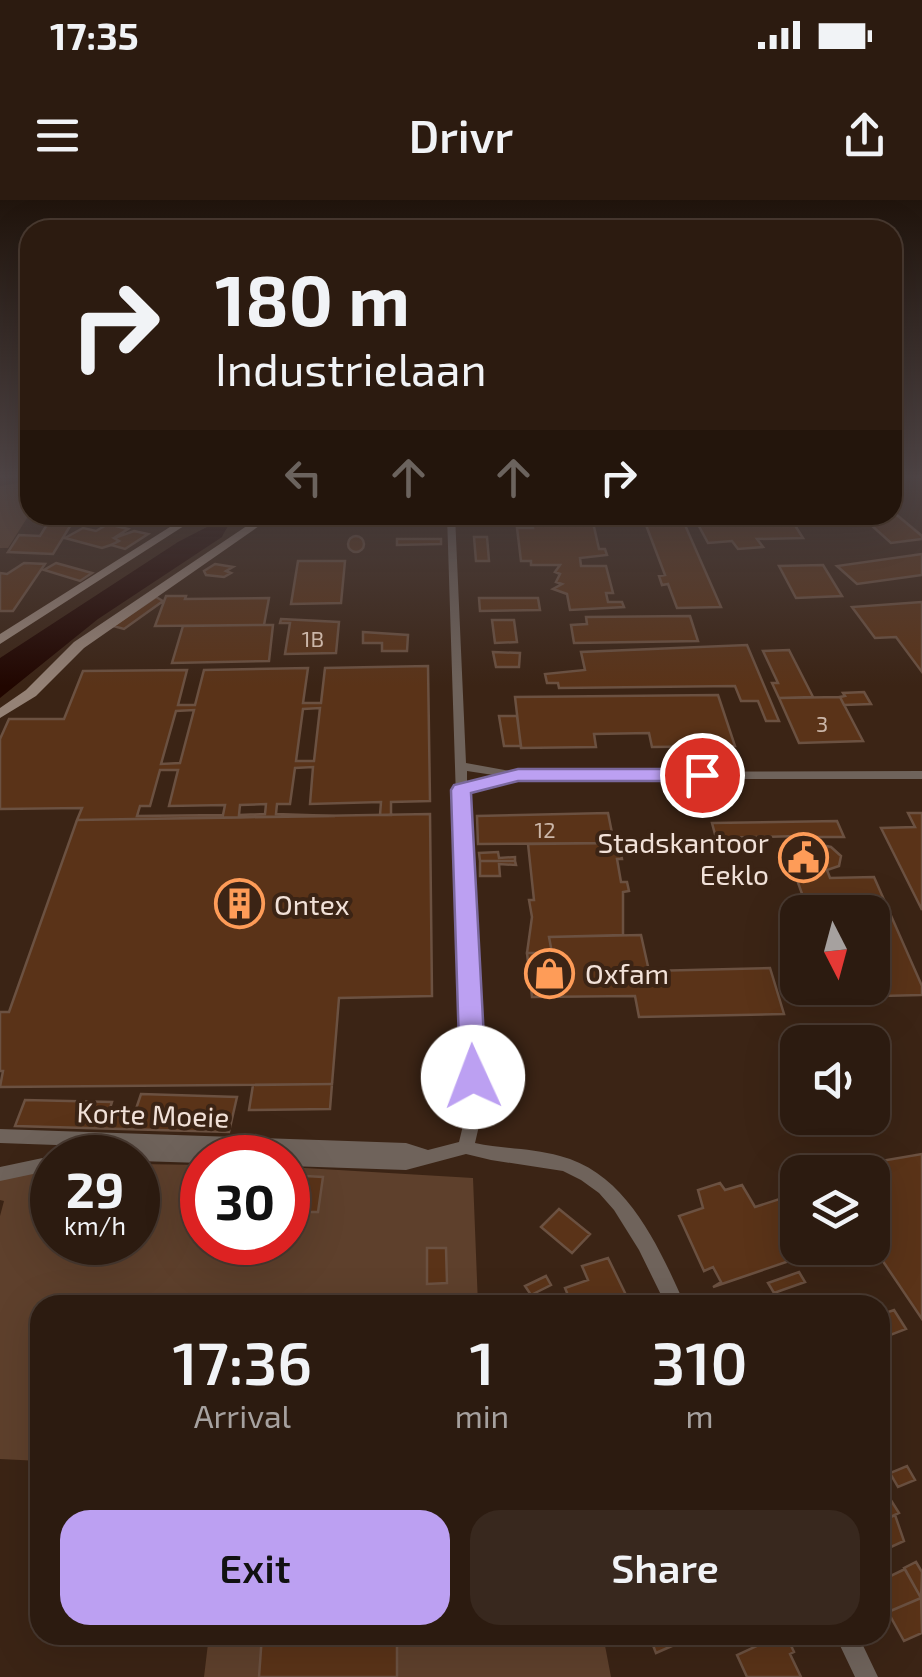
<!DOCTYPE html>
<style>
:root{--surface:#2c1b10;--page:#38281e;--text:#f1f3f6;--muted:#a6a19f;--line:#483930;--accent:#bca0f2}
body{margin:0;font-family:"Exo 2",sans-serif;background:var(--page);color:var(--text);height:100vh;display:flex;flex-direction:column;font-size:38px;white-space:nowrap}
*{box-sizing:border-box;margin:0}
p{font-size:32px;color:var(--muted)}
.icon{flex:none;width:55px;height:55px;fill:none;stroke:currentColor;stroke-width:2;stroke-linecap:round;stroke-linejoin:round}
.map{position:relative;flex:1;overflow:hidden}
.drawer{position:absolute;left:30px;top:1095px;width:860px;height:350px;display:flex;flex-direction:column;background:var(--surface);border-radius:30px;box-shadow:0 10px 40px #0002,0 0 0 2px var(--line)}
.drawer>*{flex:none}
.top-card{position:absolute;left:20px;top:20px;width:882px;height:305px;border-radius:30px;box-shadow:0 10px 40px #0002,0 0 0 2px var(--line);background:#2c1b10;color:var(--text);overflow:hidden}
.needle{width:65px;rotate:174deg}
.tools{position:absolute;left:780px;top:695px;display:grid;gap:20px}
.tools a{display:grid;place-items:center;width:110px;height:110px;border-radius:20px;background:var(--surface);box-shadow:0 10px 40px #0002,0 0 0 2px var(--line);font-size:50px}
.speed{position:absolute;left:30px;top:935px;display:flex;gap:20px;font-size:50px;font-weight:700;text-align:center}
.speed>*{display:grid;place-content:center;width:130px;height:130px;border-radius:50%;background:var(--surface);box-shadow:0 10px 40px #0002,0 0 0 2px var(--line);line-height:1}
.speed small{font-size:25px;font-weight:400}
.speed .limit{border:15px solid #d22;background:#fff;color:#111}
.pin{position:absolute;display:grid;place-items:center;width:85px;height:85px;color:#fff;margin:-42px;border:5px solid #fff;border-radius:50%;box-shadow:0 2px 10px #0007}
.me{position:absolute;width:110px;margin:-55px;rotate:358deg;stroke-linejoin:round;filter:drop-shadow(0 0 8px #0008)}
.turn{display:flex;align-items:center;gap:35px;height:210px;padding:0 30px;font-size:45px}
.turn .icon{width:130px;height:130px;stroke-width:2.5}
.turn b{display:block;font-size:70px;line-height:85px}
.lanes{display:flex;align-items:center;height:95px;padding:0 30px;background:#0003;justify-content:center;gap:50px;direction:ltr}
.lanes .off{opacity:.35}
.eta{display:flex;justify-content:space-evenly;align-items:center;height:170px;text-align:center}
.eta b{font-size:60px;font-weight:600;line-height:70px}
.button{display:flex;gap:20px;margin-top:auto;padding:20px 30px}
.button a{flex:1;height:115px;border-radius:30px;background:var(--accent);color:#111;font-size:40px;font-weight:600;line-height:115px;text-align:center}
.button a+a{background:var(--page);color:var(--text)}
.status{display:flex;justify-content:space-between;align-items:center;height:70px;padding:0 50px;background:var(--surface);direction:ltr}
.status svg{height:28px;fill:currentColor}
header{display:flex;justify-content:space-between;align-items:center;height:130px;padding:0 30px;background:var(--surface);font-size:45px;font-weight:600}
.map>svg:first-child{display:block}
.green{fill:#5e402c}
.water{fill:#210600}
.building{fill:#5a3318;stroke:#6b5141;stroke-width:2.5;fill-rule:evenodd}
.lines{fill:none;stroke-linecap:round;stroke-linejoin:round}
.street{fill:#6f635b;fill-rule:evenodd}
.secondary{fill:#958276;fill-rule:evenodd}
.route{fill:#bca0f2;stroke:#7a689d;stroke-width:2.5}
.labels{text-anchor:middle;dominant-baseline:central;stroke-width:8;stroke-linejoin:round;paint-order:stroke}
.number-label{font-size:22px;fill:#cbb6a8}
.poi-label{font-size:28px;fill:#f1e1d8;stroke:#3b2415;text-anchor:start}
.street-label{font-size:28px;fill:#f1e1d8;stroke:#3b2415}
</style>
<div class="status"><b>17:35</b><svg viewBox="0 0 49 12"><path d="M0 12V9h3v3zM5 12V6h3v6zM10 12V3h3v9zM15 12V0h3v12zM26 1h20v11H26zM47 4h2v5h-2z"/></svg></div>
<header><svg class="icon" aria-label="menu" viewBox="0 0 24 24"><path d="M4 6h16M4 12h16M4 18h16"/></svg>Drivr<svg class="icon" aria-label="share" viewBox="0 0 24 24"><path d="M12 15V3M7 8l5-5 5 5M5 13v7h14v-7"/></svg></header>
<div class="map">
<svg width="922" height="1477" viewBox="0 0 922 1477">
<rect width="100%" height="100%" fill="#3b2415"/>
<path class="green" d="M30 281V315H72L27 318 8 348H0V286Z
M138 964 202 965V1042H288V967L473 978 478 1105H40V1261L0 1259V1016L4 1001 0 1000V980L52 968V1042H138Z
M209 1435H603L611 1477H204Z"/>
<path class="water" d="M230 315H252C235 315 229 323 222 337L98 419 0 498V458L178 342Z"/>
<path class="building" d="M892 311 922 336V339L891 343 860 315H892Z
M693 315H779L781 319H791L803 338 757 339 763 347 738 349 732 341 708 343Z
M592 318 599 349H605L607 355 580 358 581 366H606L613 393H606L608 402H622L624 407 570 410 567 394 553 389 562 384 556 382 560 374 555 372 560 365H531V361H521L517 328H533L531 319Z
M675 322 685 325 721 407 677 408 668 384 662 385 659 376 665 375 646 325Z
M48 323H72L53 354 8 352 19 335 40 336Z
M108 324 128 329 114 338 119 341 111 345 102 348 65 338 83 328 96 331Z
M134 331 148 334 125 349 111 345 119 341 114 338Z
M348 344a8 8 0 1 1 16 0a8 8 0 1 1-16 0Z
M474 337H487L489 361H476Z
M397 339H441V344L397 345Z
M922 354V375L857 384 837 366Z
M298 361H345L341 403 291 404Z
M24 363 45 364 13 411H0V373L7 374Z
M56 363 92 373 80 381 44 370Z
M215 364 233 367 226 371 231 373 224 377 206 375 204 371Z
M823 365 842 396 796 398 779 366Z
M166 396H186L185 399 269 398 264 425 155 426Z
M156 397 163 401 124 429 113 426Z
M479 398H538L540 410 480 411Z
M922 402V472L896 437 875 438 852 407Z
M690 416 698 441 574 443 571 425 587 424 586 417Z
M281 419 339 422 336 453 285 454 290 423H280Z
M492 420H514L517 442 495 443Z
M264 425H273L269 461 172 463 183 426Z
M363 432 408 435 407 451H382V443H363Z
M747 445 779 521H766L758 501H741L735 486 559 488 558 483H547L545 474 585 470 581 452Z
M789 450 813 497 779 498 772 483H778L763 451Z
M493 452 520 453 519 467H496Z
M428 466 430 601 391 602V615H380L381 602 310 604 313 567 295 568 290 604H277L276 614 335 616 77 620 82 608 0 609V539L9 519H64L83 471 187 470 178 505H195L204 470 308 468 303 503H321L325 468ZM320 508 314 561H296L303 509ZM194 510 180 563 161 564 176 511ZM160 570H178L169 606 225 605 223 615 137 616 140 606H150ZM266 604 265 614 239 615 240 605Z
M864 492 871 504 844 505 840 497 845 496 843 493Z
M718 495 735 546 652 547 649 533 594 534 596 547 521 548 515 497Z
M840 497 863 541 799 543 779 498Z
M499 516H517L521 546H504Z
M608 613 614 643 478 644 477 616Z
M908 613H922V710L881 628 915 627Z
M430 614 432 796 339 798 332 884 0 887 3 871H0V812H9L77 620Z
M837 621 844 637H814L816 644 831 647 841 656 839 666 827 670 830 678 874 677 922 786V795L839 797 836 788H872V712H809L806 706 813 703 805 702 797 680 815 679 808 660 802 656 806 655 799 636 716 638 712 623Z
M625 643 627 654H621L622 659H617L621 682H627L629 691 623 692V735L549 737 552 753H527L532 717 529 700H534L528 644Z
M498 652 499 658 515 657V661H480L479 653Z
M480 661H515L516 665 499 664 500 676H480Z
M641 735 649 771 770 768 784 814 639 817 635 796 532 797 527 753H552L549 737Z
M332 884 330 909 249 910 253 885Z
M141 894 237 897 229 932 15 926 25 900 112 902 109 911 135 912Z
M922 954V1119L872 1045V972L823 971Z
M305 976 323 977 318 1012H305L303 1028 288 1027 293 987H303Z
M720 983 725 990 742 985 755 1007 798 993V1043L792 1044 798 1053 789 1055 792 1060 713 1087 721 1082 713 1067 704 1071 679 1016 703 1008 698 990Z
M559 1009 590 1034 572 1053 541 1027Z
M427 1048H446L447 1083 427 1084Z
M608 1058 627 1097 605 1105H572L565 1088 588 1080 582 1066Z
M799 1072 805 1082 774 1093 768 1083Z
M546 1076 551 1085 531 1095 525 1086Z
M894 1110 906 1129 880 1139V1115Z
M907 1266 915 1280 898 1287 890 1273Z
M887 1294 899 1313 880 1322V1295Z
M895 1315 904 1341 880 1352V1322Z
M916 1362 922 1372 921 1398 904 1368Z
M905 1369 921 1398 888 1412 880 1397V1381Z
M921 1398 922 1433 904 1441 888 1412Z
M262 1435H397V1477H259Z
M649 1435H697L656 1453Z
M781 1435H786L794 1452 790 1454 801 1477H747L737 1455Z"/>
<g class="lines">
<path class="street" d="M447 315H455L466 563 516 572 922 571V579H518L468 591 482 913 475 943C503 949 532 948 560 956 627 973 659 1047 685 1105H666L639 1050 614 1010 599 993 581 980 563 971 491 960 466 954 406 970 288 966V958H280L285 953 250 952 256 958H202V963L138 961V958H72L74 953 112 947 0 943V929L406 943 428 950 459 942 466 913ZM467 571 500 576 467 584Z
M52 956 57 958H52V970L0 981V967Z
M835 1435H858L878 1477H855Z"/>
<path class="secondary" d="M189 315H201L0 444V434Z
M263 315H275L84 448 36 496 0 518V508L26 490 74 442Z"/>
</g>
<linearGradient id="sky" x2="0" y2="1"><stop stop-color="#20140c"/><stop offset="0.57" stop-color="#4f4546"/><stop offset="1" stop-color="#4f4546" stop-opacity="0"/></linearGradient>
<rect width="922" height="486" fill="url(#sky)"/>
<path class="route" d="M518 569H702L711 575 702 581H518L471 593 486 877 482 885 473 888 464 885 460 877 451 590 454 585Z"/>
<defs>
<symbol id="civic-ring" viewBox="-11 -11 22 22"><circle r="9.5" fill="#3b2415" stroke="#fe9c58" stroke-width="1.5"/><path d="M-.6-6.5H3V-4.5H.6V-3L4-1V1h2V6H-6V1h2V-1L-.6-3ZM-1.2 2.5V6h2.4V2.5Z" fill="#fe9c58"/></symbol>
<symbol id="building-ring" viewBox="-11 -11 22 22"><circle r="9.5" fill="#3b2415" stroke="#fe9c58" stroke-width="1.5"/><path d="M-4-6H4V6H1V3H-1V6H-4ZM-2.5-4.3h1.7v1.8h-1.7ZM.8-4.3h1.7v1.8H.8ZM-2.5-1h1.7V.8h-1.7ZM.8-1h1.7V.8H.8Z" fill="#fe9c58"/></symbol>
<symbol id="shop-ring" viewBox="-11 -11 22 22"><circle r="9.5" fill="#3b2415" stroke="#fe9c58" stroke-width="1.5"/><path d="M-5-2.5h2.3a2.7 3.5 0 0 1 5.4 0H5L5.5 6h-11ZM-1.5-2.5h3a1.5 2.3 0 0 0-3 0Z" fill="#fe9c58"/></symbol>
</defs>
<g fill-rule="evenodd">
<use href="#civic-ring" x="776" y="630" width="55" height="55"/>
<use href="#building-ring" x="212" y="676" width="55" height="55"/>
<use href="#shop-ring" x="522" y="746" width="55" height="55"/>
</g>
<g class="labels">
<g class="number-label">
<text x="313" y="438">1B</text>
<text x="822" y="523">3</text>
<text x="545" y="629">12</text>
</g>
<g class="poi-label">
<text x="769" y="642" text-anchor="end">Stadskantoor<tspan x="769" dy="32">Eeklo</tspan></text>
<text x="274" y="704">Ontex</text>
<text x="585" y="773">Oxfam</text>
</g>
<g class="street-label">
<text transform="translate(153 914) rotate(2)">Korte Moeie</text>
</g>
</g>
</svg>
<div class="tools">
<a><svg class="needle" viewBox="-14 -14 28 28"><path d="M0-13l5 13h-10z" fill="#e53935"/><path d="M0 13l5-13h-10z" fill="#a6a19f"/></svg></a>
<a><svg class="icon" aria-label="sound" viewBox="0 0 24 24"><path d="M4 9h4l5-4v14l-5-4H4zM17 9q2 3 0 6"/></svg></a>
<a><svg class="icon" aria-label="layers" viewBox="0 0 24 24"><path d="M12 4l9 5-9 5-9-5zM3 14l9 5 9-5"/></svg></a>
</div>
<div class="speed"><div>29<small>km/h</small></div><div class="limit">30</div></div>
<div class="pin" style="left:702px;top:575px;background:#d93025"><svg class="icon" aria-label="arrive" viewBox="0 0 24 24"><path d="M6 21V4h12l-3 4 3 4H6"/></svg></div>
<svg class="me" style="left:473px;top:877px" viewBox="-20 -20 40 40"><circle r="19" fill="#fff"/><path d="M0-13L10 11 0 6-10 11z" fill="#bca0f2"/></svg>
<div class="top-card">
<div class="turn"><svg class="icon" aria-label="right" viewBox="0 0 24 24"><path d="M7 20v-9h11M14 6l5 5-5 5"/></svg><div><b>180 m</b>Industrielaan</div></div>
<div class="lanes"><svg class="icon off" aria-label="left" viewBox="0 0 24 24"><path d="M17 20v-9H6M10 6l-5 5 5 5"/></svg><svg class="icon off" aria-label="ahead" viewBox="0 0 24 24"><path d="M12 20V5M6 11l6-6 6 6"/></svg><svg class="icon off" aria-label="ahead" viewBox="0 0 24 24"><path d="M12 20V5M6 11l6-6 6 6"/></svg><svg class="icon" aria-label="right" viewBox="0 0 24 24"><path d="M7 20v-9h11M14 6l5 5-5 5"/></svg></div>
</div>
<section class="drawer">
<div class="eta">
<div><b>17:36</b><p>Arrival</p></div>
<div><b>1</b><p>min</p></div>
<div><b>310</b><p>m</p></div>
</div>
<div class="button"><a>Exit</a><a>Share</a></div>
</section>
</div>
